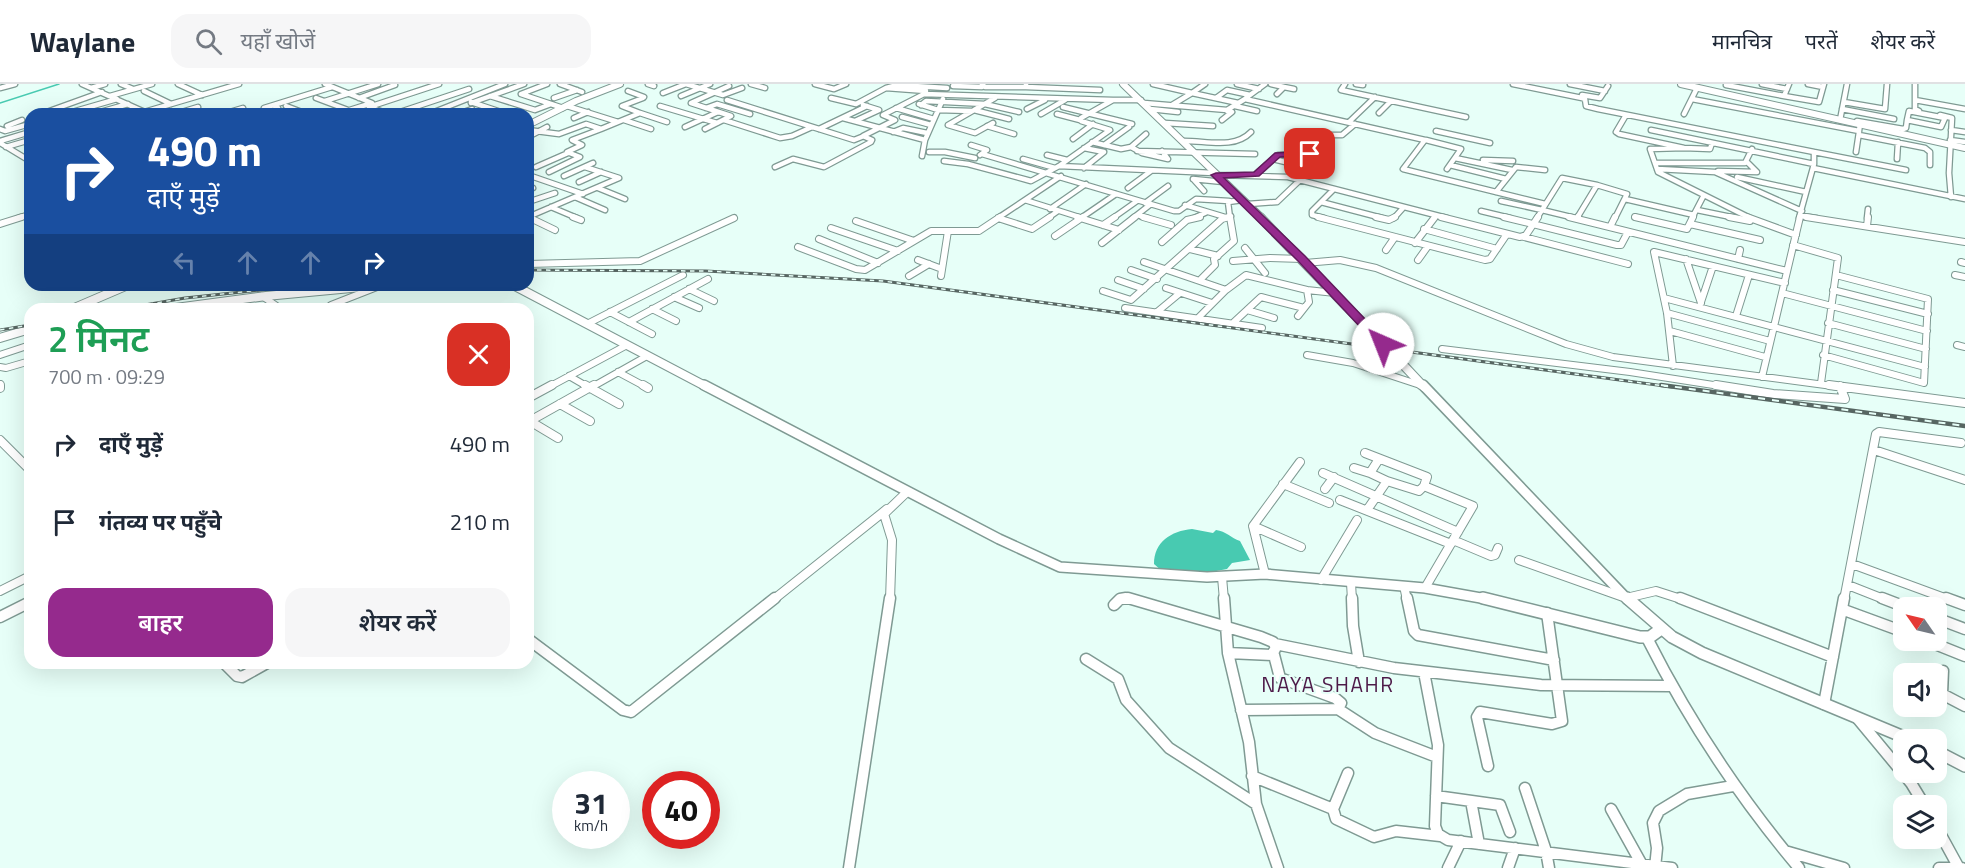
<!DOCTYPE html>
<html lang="hi">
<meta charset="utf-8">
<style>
:root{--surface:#fff;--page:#f6f6f7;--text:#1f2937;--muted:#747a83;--line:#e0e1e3;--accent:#952a8d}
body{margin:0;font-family:"Titillium Web","Noto Sans Devanagari",sans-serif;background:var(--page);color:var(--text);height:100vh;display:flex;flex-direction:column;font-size:22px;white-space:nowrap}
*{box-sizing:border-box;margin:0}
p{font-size:20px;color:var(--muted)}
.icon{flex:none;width:33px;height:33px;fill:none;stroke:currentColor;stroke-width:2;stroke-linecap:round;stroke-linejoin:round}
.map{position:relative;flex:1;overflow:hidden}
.side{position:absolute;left:24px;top:219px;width:510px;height:366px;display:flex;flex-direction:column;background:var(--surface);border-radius:18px;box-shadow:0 6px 24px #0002}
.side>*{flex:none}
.banner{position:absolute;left:24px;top:24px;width:510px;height:183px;border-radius:18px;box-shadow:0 6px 24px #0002;background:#1a4fa0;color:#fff;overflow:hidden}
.needle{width:39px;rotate:304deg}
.tools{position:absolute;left:1893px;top:513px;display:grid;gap:12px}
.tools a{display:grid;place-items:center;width:54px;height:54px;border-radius:12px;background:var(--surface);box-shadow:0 6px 24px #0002;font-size:30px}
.speed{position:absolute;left:552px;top:687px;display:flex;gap:12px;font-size:30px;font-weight:700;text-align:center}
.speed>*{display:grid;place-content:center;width:78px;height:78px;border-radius:50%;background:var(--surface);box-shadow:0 6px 24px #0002;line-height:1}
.speed small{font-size:15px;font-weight:400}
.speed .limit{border:9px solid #d22;background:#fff;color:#111}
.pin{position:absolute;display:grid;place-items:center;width:51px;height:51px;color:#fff;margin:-26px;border-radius:12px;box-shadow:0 3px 9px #0006}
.me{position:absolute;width:66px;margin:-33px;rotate:316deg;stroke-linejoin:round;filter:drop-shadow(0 0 4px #0008)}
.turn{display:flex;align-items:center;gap:21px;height:126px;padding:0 24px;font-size:27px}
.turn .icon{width:78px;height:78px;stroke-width:2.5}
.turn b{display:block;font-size:42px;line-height:51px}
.lanes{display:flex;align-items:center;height:57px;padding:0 24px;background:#0003;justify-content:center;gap:30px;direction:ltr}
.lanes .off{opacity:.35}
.round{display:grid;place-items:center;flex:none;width:63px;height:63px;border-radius:18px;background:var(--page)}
.summary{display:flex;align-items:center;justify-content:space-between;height:102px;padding:0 24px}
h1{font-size:36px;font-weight:600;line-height:45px;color:#1e9e55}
.cta{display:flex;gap:12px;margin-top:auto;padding:12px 24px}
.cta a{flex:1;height:69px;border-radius:18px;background:var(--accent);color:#fff;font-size:24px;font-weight:600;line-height:69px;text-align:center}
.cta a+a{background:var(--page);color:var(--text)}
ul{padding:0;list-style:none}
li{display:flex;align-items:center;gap:18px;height:78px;padding:0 24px}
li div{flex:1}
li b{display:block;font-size:22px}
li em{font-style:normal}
header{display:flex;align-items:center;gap:36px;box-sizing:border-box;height:84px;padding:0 30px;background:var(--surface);border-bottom:2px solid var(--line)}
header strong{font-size:28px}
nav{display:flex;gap:33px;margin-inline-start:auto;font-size:21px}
.search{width:420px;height:54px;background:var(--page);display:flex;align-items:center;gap:15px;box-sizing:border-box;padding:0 21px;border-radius:18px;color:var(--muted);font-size:22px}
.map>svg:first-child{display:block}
.water{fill:#48cab1}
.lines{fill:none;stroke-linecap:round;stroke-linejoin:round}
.stream{stroke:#48cab1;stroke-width:1.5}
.minor-far3-casing{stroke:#7f9a93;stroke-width:7}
.minor-far2-casing{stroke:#7f9a93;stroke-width:8}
.minor-far1-casing{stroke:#7f9a93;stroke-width:10}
.minor-casing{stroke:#7f9a93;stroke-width:13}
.tertiary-far3-casing{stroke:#7f9a93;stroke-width:8}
.tertiary-far2-casing{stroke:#7f9a93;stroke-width:10}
.tertiary-far1-casing{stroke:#7f9a93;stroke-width:12}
.tertiary-casing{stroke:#7f9a93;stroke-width:14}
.minor-far3{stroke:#fff;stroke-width:4.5}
.minor-far2{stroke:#fff;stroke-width:6}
.minor-far1{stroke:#fff;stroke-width:8}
.minor{stroke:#fff;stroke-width:10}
.tertiary-far3{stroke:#fff;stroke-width:6}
.tertiary-far2{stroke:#fff;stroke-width:8}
.tertiary-far1{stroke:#fff;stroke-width:9}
.tertiary{stroke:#fff;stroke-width:11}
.rail-far1-casing{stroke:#576662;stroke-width:3}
.rail-casing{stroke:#576662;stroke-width:4.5}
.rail-far1{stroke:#e7fff8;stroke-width:1.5;stroke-dasharray:4.5;stroke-linecap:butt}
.rail{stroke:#e7fff8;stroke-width:2;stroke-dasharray:7;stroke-linecap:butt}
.route{fill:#952a8d;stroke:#611b5c;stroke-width:1.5}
.labels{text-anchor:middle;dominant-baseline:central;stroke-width:4.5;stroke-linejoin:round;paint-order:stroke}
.near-quarter-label{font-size:21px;letter-spacing:1.5px;fill:#4d1a48;stroke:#e7fff8}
</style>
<header>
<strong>Waylane</strong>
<div class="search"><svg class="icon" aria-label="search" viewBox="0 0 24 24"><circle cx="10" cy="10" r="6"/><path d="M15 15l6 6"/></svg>यहाँ खोजें</div>
<nav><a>मानचित्र</a><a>परतें</a><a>शेयर करें</a></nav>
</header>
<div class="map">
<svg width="1965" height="784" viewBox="0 0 1965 784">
<rect width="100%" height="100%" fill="#e7fff8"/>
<path class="water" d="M1192 445 1213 449 1216 446C1226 447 1231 454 1240 457L1250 476 1232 479 1227 485 1211 488 1162 487 1154 480C1154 458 1171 447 1192 445Z"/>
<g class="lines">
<path class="stream" d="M0 19 59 0"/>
<defs>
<path id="minor-far3" d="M82 0 147 29
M121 0 133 5
M178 0 202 11
M325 0 372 19 337 30
M560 0 582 8
M648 0 654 2
M686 0 723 11 742 4
M751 0 765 4
M815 0 834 5 846 0
M982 0 985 3H1026V0
M1153 0 1192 9 1172 21
M1205 0 1192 9 1238 19
M1237 0 1259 5
M1271 0 1284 3 1277 10
M1345 0 1341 6 1466 33
M1356 0 1363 1
M1513 0 1582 14 1585 15 1586 22 1598 25 1814 68V80L1799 134
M1570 0 1605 7
M1762 0 1787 5
M1808 0 1823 3
M1915 0V25L1919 27
M1726 1 1784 12 1789 0
M953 2 982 3
M1026 3 1100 6
M1284 3 1294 5
M0 4 15 0
M91 4 105 0
M144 7 171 20
M628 7 644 13
M926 7 886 4 897 1 947 4
M663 9 686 0
M521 10 563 24
M521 10 547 0
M1582 11 1600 14 1608 2
M110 12 152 0
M490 12 535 26 551 20
M681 12 710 0
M1784 12 1819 18 1824 0
M316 14 348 26
M359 14 395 1
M554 14 577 6
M831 14 856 20 886 4
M1216 14 1227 6 1250 11
M1246 14 1265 0
M1692 15 1859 47 1860 40
M727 16 854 56 864 52
M1915 16 1965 25
M325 17 378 0
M471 18 507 30
M1844 18 1885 25 1887 0
M471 19 524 0
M1144 19 1227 26 1245 15 1425 56 1403 85 1545 120
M919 20 938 26 972 27
M921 21 926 17 985 20 1019 28
M286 22 307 30
M567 22 618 38 601 45
M660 22 717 39
M1235 22 1257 27
M369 23 439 0
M370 23 388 30
M1063 23 1132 40
M264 24 332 3
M706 24 717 20 750 30
M896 24 934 35
M1027 25 1045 16
M1150 25 1178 28
M1842 25 1894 35
M974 26 1009 35
M1909 27 1945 34 1941 43 1907 36Z
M144 28 239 0
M640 29 622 22 643 14
M1379 29 1391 17
M41 30 102 8
M65 30 117 15
M93 30 128 20
M119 30 137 25
M175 30 198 23
M204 30 210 28
M223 30 243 24
M275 30 269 28 278 24
M394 30 469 5
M429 30 505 0
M458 30 472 25
M1041 30 1065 16
M1057 30 1080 36
M1684 30 1697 4
M1626 31 1616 48 1619 50 1684 64 1710 65 1712 59
M1940 31 1952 34 1949 89 1951 113
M902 33 931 41
M574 34 588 28
M843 34 925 56
M624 36 651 45
M724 36 780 54 792 52 812 43
M1222 36 1232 28 1227 27
M1840 36 1847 0
M855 37 879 26 863 21
M1857 37 1903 45 1906 44 1907 36
M618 38 640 29 667 38
M1349 38 1375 13
M993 39 975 49 948 41 995 14
M1165 39 1213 42
M7 42 22 36
M987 42 1014 50
M685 43 718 28
M0 45 5 47 30 40
M705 45 731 32 691 19 729 2
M819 45 867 22
M528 46 559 50 586 40 601 45 572 56 582 61 567 68 580 73 549 88
M1651 46 1814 80
M1951 46 1965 48
M1436 47 1490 59
M893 48 903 44 927 49
M1146 50 1131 63 1142 69 1168 75 1162 67
M1859 51 1925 64 1930 68V81
M528 53 547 43
M1073 55 1093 40
M1426 56 1461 65 1447 85
M1950 56 1965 58
M0 57 30 48
M1182 57C1204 56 1234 66 1251 48
M1092 58 1121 65 1131 63
M0 59 30 77
M971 61 987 66 980 71
M1104 61 1129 43
M6 63 30 56
M1084 64 1104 68 1084 84
M1684 64 1650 65 1658 88 1750 134
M1137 67 1255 70
M929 68H945L975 74
M1814 68 1906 86
M1856 68 1859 48
M982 70 1174 127H1179L1196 115 1229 117
M1047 71 1067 76
M922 72 925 56 943 15
M1455 74 1512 86
M1023 75 1055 84
M1273 75 1326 88
M1897 75 1898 58
M1483 76 1513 77
M944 77 968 80 1031 97 1059 82 1110 46 1081 37V34L1113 16H1141
M1655 79H1745L1752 65
M1450 81 1506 95
M1059 82 1214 89
M536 83 568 69
M775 83 793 75 824 83 871 58 872 56 863 52 895 36 883 31 924 10 1113 16
M1813 84 1965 115
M1657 85 1715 88 1802 127
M1718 87 1757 88 1747 78
M1256 90 1278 71 1309 70 1329 51H1342L1355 40
M528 91 583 110
M1216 91 1288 93 1447 134
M564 92 593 79
M1737 93 1806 108
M1193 95 1223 98
M1194 96 1204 107
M579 98 601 88
M1597 101 1627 110 1615 134
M598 104 625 115
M1128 104 1151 87
M528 106 533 104
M1496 108 1516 83 1545 86
M575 113 605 126
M1625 115 1694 131
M1025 116 1082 134
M1501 117 1542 126 1562 94 1597 101 1577 134
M528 118 555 109
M1321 118 1382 134
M1145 119 1168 102
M1248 120 1277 118 1300 96
M1185 121 1225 133
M551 123 577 134
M1050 125 1086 100
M1697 126 1736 134
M1481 127 1510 134
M1137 131 1148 134
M1802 132 1816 134
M528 133 619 94 585 83
M528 133 530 134
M1635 133 1640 134
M18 134 30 130
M998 134 1061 92
M1048 134 1058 127
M1081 134 1116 110
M1113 134 1137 117
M1133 134 1151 120
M1194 134 1207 128
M1225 134 1231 132
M1230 134 1228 118 1243 116
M1324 134 1312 131V127L1334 105
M1394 134 1403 124
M1434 134 1436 132
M1537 134 1542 126 1575 134
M1692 134 1704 111
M1867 134 1868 125"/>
<path id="minor-far2" d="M528 133 555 146
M573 133 581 136
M1077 133 1119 146
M1143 133 1171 141
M1318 133 1485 176 1490 175 1507 150
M1376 133 1389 136 1395 133
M1441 133 1520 153 1526 151 1538 133
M1504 133 1617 161H1621L1628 148
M1569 133 1787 187
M1635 133 1687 145 1693 133
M1729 133 1750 137
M1747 133 1796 151
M1806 133 1965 158
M998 134 1032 145 1050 133
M1577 135 1578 133
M856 137 914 157
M0 140 22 133
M1690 140 1760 156
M1103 141 1115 133
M1867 142 1868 133
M1610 143 1615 133
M831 144 898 167
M1424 145 1497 165
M1055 152 1083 133
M1524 153 1628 180
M819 155 878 179
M1162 158 1187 136 1200 133
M1102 159 1135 133
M1415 159 1435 133
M1793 161 1838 174 1821 299
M798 163 856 185 865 186 931 147H979L1000 133
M1245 164 1265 189
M1190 165 1218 172
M1386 166 1395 153
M1686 175 1701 219
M1738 175 1740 166
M918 176 942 185
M1418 176 1428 162
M1233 177 1270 174 1302 175
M1144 178 1226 206
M1961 178 1965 179
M1305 179 1340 176 1376 184 1566 260 1613 273 1840 303
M528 180 640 177 734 134
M1131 186 1157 195
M1955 191 1965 193
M909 192 929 180
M941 192 948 147
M1118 196 1144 205
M1200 196 1215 181 1214 175 1234 157 1230 133
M1166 204 1212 219
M689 205 714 217
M1833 206 1928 230
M1103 207 1131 216 1222 135 1229 133
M1782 209 1927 247
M262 212 281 225
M674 213 699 224
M1664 214 1925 283
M1701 218 1713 182
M331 221 377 203
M1125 224 1262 244
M220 225 228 222
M652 225 676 237
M1247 226 1274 234
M610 228 652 250
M1157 228 1180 209
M1667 229 1770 257
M1298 232 1309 218 1307 206 1335 209
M1736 232 1749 191
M1198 234 1226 206 1246 191 1307 206
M629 238 708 195
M1233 239 1261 213 1304 224
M1828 239 1926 265
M587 240 683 191
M1670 247 1765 273
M1957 261 1965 263
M1442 265 1630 288 1726 303
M0 271 30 261
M1307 271 1353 279 1423 302
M1823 271 1924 299 1928 215 1836 191
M1673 282 1667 229 1654 168 1785 199
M0 283 6 284 30 277
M618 288 646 303
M569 292 588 303
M1762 293 1800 133
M0 300V303
M549 303 627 261
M592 303 647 272"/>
<path id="minor-far1" d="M0 301V304
M585 301 619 320
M643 301 648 304
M1421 301 1423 302
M1716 301 1773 310 1845 315 1840 302
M1829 301 1965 319
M528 314 552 301
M560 320 590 337
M528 336 558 354
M528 338 594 301
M0 356 30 386
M1874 366 1965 396
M1365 369 1427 393 1424 402
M1379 375 1370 389 1387 397
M1354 384 1370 389
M1323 389 1458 448
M1283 400 1329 419
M1325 405 1334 393
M1340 416 1451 460
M1367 426 1387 397 1419 407 1424 402 1473 422 1425 504
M1253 442 1301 463
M1453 456 1491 472 1495 471 1498 464
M1519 476 1626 514 1656 507 1684 516
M1852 480 1950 516
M1265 490 1253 442 1300 378
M1222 493 1224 516
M1321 496 1357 436
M1351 499 1352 516
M1848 501 1886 516
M1404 502 1407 516
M0 507 30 492
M773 516 887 425
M890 516 892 456 884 430 907 408
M1119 516H1133
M1844 516 1876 350 1879 348 1961 359"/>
<path id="minor" d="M1128 514 1261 553 1273 558 1276 563 1272 571 1228 569
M1224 514 1228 569 1249 658 1256 720 1278 784
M1352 514 1353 542 1359 578
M1407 514 1414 547 1418 551 1554 576
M1680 514 1833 573
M1882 514 1908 524
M1946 514 1965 521
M1114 521 1120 515 1126 514
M1844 526 1904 548
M0 533 30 518
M1936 534 1965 545
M1647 554C1689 637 1739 713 1799 784
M528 555 623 626 631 628 775 514
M1925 556 1965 572
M1275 560 1394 584 1541 601 1670 602
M1086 575 1118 595 1126 616 1169 664 1256 720
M224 579 237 592 242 593 267 579
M1943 587 1942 610 1965 622
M1424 588 1438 661 1435 742 1438 750 1448 756 1672 784
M1824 620 1844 514
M1338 625 1375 649 1437 673
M1241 626 1338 625 1341 619 1335 614 1280 594 1274 571
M1858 635 1911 699 1925 722
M1488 682 1477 633 1480 628 1552 640 1562 637 1547 529
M1252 692 1333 725 1348 689
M1525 704 1546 767 1549 784
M1436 712 1500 721 1510 748
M1471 717 1479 760
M1333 725 1336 735 1374 753 1396 747 1440 752
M1611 725 1641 779
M1936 742 1959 784
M1785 767 1844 784
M849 784 890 514
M1448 784 1461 757
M1508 784 1515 764
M1655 784 1657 764 1653 739 1659 727 1687 710 1733 702
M1939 784H1962"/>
<path id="tertiary-far3" d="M1123 0 1262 134
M1681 0 1965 64
M528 41 576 17 620 0"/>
<path id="tertiary-far2" d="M1260 133 1383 260
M513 201 707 303
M72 225 128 201
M168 225 266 212 383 201
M0 254 30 245
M1393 270 1424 303"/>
<path id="tertiary-far1" d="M704 301 999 455 1060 483 1207 493 1265 490 1425 504 1492 516
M1423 301 1628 516"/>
<path id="tertiary" d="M1483 514 1640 553H1650L1661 545
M1627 514 1672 553 1702 569 1911 656
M1936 667 1965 682"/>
</defs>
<use href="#minor-far3" class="minor-far3-casing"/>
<use href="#minor-far2" class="minor-far2-casing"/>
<use href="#minor-far1" class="minor-far1-casing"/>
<use href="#minor" class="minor-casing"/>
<use href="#tertiary-far3" class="tertiary-far3-casing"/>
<use href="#tertiary-far2" class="tertiary-far2-casing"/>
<use href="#tertiary-far1" class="tertiary-far1-casing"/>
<use href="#tertiary" class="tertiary-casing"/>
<use href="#minor-far3" class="minor-far3"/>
<use href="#minor-far2" class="minor-far2"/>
<use href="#minor-far1" class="minor-far1"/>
<use href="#minor" class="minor"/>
<use href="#tertiary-far3" class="tertiary-far3"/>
<use href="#tertiary-far2" class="tertiary-far2"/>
<use href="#tertiary-far1" class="tertiary-far1"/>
<use href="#tertiary" class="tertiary"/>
<defs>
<path id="rail-far1" d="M528 186 706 187 883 197 1672 303
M122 225 185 214 308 201
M0 246 30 241"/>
<path id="rail" d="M1661 301 1965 342"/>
</defs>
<use href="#rail-far1" class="rail-far1-casing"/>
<use href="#rail" class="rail-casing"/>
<use href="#rail-far1" class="rail-far1"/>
<use href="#rail" class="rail"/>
</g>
<path class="route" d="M1310 67 1313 68V72L1280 73 1259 92 1224 94 1305 172 1387 258V263H1379L1298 177 1211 91 1216 89 1254 88 1275 69Z"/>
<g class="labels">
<g class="near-quarter-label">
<text x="1328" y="600">NAYA SHAHR</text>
</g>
</g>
</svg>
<div class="tools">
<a><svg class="needle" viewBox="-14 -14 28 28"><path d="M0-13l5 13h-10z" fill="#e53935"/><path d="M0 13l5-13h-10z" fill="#747a83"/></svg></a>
<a><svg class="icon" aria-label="sound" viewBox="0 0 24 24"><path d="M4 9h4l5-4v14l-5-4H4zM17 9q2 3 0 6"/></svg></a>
<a><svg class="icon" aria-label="search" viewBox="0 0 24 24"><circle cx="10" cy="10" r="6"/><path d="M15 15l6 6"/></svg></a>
<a><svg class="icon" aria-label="layers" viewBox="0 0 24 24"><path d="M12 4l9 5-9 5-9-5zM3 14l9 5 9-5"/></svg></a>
</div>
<div class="speed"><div>31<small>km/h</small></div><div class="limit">40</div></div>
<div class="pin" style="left:1310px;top:70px;background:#d93025"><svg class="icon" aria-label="arrive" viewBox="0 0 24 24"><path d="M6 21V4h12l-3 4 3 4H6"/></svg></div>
<svg class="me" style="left:1383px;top:260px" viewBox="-20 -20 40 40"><circle r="19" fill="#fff"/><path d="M0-13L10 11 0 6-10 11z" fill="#952a8d"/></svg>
<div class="banner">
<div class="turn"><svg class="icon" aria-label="right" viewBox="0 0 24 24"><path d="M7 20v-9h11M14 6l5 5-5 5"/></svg><div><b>490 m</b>दाएँ मुड़ें</div></div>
<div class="lanes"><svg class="icon off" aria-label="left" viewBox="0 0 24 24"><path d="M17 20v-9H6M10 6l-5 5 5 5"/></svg><svg class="icon off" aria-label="ahead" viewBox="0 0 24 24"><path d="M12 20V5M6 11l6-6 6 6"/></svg><svg class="icon off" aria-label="ahead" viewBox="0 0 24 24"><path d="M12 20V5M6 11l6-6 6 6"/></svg><svg class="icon" aria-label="right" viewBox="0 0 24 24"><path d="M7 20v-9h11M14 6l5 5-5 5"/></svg></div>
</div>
<section class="side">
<div class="summary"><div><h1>2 मिनट</h1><p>700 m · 09:29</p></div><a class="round" style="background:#d93025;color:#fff"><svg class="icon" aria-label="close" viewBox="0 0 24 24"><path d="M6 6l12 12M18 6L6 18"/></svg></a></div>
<ul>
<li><svg class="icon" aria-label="right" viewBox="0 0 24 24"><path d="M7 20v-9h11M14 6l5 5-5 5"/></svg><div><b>दाएँ मुड़ें</b></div><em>490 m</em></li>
<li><svg class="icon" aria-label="arrive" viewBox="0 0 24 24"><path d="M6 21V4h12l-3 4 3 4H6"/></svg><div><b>गंतव्य पर पहुँचे</b></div><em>210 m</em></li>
</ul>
<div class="cta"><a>बाहर</a><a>शेयर करें</a></div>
</section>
</div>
